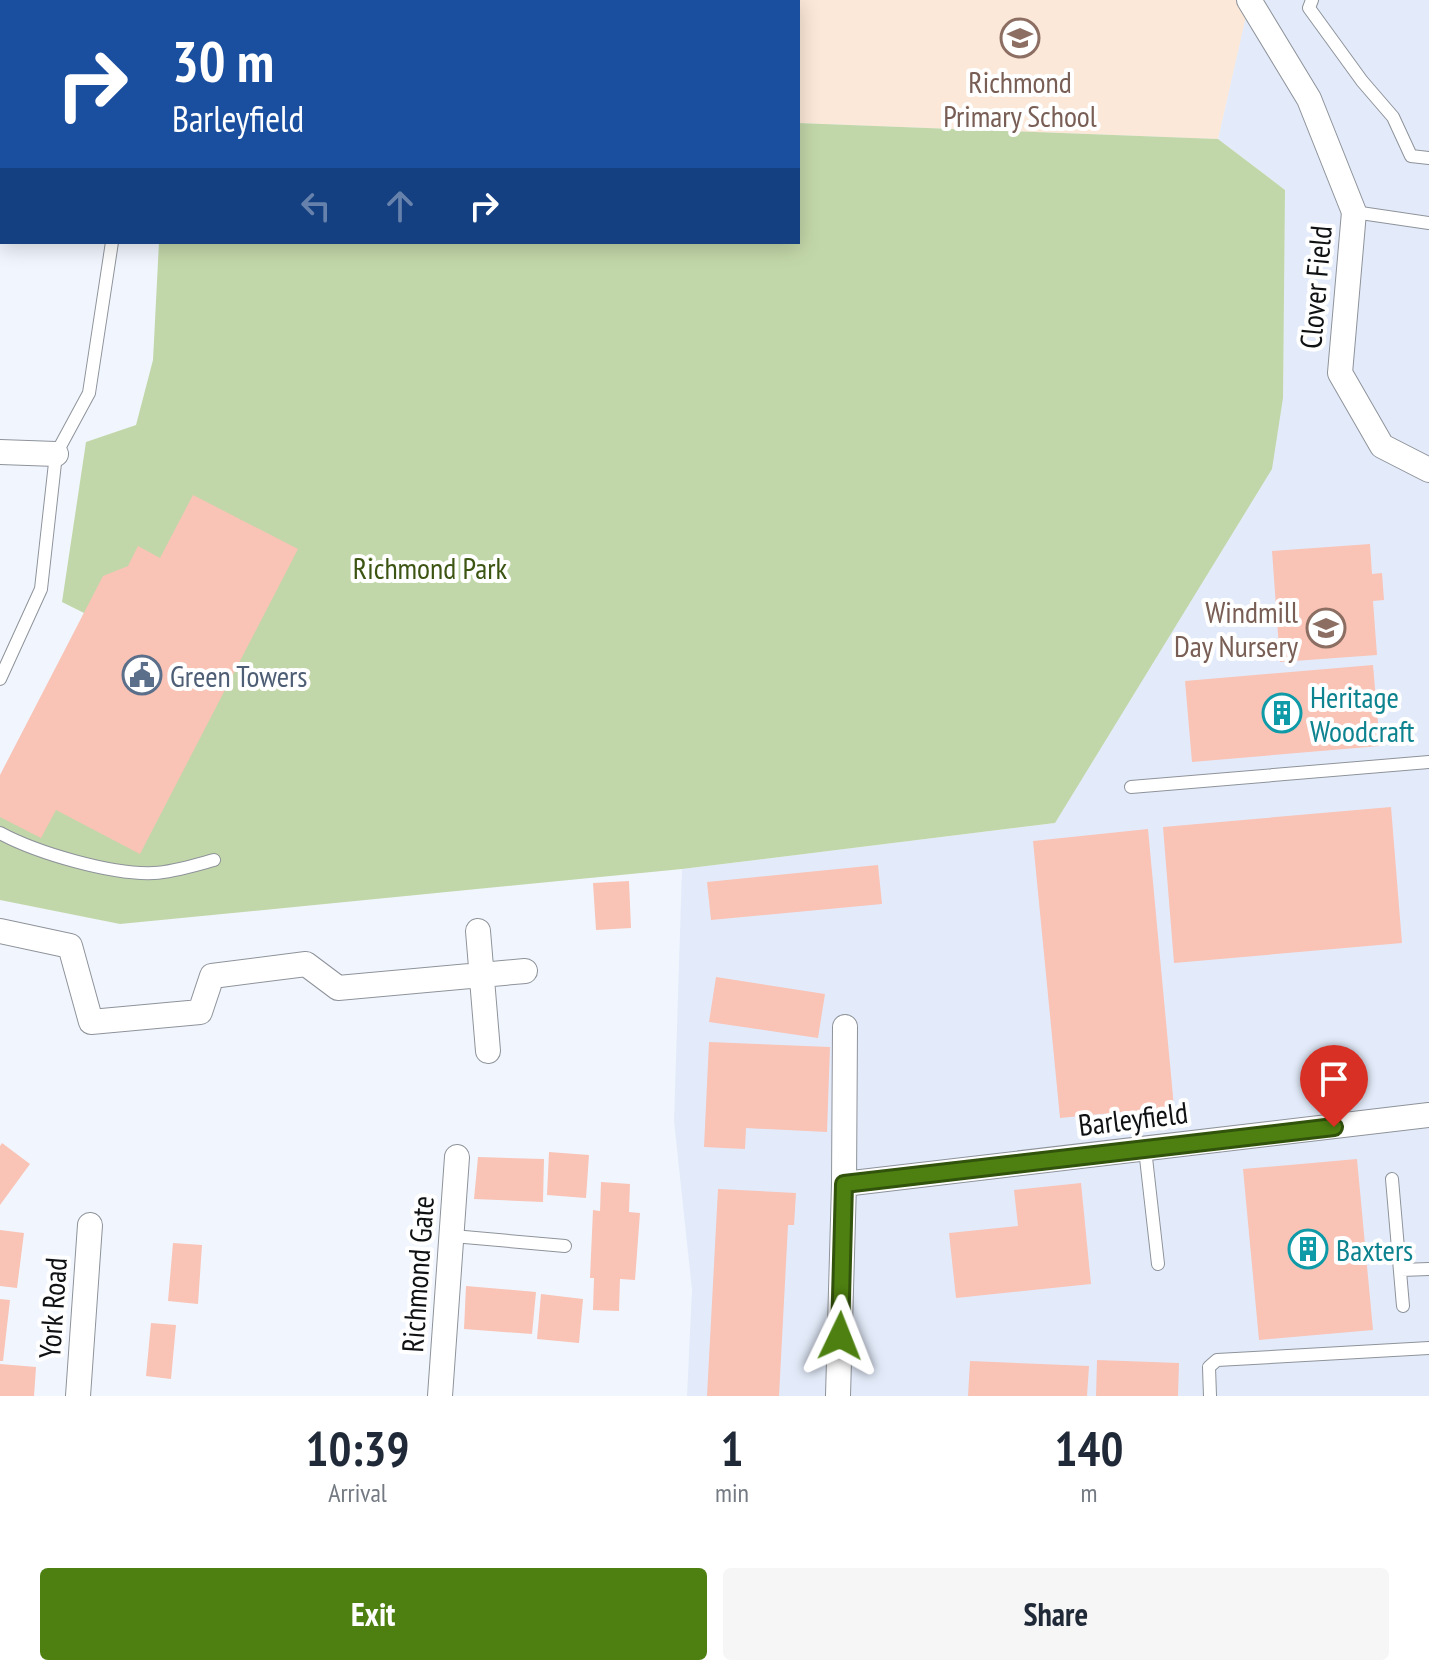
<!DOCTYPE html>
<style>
:root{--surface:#fff;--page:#f6f6f7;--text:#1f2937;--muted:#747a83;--accent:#4d8011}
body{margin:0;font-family:"PT Sans Narrow",sans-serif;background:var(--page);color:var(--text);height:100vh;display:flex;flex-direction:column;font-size:30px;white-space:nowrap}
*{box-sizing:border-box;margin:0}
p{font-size:26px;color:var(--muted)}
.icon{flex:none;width:44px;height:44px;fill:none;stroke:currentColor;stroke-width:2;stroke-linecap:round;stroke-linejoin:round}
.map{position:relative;height:1396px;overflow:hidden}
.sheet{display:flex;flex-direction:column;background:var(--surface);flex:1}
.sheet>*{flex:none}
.banner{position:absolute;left:0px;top:0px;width:800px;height:244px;box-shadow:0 4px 20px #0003;background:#1a4fa0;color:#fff;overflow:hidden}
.pin{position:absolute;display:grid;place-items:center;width:68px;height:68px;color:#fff;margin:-82px -34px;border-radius:50% 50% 50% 0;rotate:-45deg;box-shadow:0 0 8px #0007}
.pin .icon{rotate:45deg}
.me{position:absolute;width:88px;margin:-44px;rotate:2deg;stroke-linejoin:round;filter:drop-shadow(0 0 6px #0008)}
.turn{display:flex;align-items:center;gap:28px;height:168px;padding:0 40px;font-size:36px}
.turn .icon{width:104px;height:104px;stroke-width:2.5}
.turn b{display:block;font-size:56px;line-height:68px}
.lanes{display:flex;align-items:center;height:76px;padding:0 40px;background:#0003;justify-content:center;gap:40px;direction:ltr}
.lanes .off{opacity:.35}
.eta{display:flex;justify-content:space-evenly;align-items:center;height:136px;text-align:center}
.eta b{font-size:48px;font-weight:700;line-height:56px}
.button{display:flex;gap:16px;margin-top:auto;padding:16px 40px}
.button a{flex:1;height:92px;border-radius:8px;background:var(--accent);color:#fff;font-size:32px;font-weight:700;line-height:92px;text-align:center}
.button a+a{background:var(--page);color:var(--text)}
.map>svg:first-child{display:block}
.built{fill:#e3ebfa}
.education{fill:#fce8d8}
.green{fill:#c2d7a9}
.building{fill:#f9c3b6}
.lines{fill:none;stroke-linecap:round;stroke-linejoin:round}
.lane-casing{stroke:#8e939a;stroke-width:14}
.street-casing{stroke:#8e939a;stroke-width:26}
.lane{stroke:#fff;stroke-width:12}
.street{stroke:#fff;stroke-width:24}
.route-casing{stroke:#32530b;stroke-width:20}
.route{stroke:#4d8011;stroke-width:14}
.labels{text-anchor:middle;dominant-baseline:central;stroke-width:8;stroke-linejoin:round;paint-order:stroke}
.education-label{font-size:30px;fill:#785e54;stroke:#fff}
.street-label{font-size:30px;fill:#0f1113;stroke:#fff}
.park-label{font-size:30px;fill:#3d5513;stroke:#fff}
.service-label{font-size:30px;fill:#4e5e75;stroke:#fff;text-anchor:start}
.culture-label{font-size:30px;fill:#0d838f;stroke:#fff;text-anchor:start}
</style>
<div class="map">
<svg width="1429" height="1396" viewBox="0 0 1429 1396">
<rect width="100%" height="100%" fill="#f1f6fe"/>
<path class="built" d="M1249 0H1429V1396H687L692 1290 674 1121 682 869 1055 823 1285 190 1218 139Z"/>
<path class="education" d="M12 0H1249V3L1218 139 798 123V2H11Z"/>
<path class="green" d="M798 123 1218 139 1285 190 1283 398 1272 469 1055 823 682 869 120 924 0 900V794L84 613 62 602 86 442 136 425 153 360 159 242H798Z"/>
<path class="building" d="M193 495 298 549 140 854 56 810 41 838 0 817V775L103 576 128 566 138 546 160 558Z
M1370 544 1372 574 1382 573 1384 600 1373 601 1377 655 1280 662 1272 551Z
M1373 665 1380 746 1192 762 1185 681Z
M1391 807 1402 943 1174 963 1163 827Z
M1148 829 1174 1107 1060 1118 1033 841Z
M878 865 882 904 711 920 707 882Z
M629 881 631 928 596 930 593 883Z
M716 977 825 994 818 1038 709 1022Z
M709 1042 830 1047 827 1132 746 1128 745 1149 704 1147Z
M2 1143 30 1164 0 1205V1146Z
M549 1152 589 1155 586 1198 547 1195Z
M478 1157 544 1159 543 1202 474 1199Z
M1357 1159 1373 1330 1259 1340 1243 1169Z
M601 1182 630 1184 629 1212 640 1213 635 1280 620 1279 619 1311 593 1310 594 1278H590L593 1210 600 1211Z
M1081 1183 1091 1284 956 1298 949 1233 1018 1226 1014 1190Z
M718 1189 796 1193 794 1225H788L779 1396H707Z
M0 1230 24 1233 17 1288 0 1286Z
M173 1243 202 1245 198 1304 168 1301Z
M466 1286 536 1292 532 1334 464 1329Z
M541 1294 583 1299 579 1343 537 1339Z
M0 1299 10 1300 3 1361H0Z
M151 1323 176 1325 171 1379 146 1376Z
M1097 1360 1179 1363 1178 1396H1096Z
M970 1361 1089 1366 1087 1396H968Z
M0 1364 36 1367 34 1396H0Z"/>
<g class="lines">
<defs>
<path id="lane" d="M1312 0 1309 8 1362 81 1393 117 1411 156 1429 158
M1354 212 1429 223
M0 679 41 589 56 454 89 393 112 242
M1131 787 1429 762
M0 833C37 853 112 875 154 873 174 872 195 865 214 860
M1145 1149 1158 1264
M1392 1179 1403 1306
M453 1236 565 1246
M1401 1270 1429 1269
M1210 1396 1209 1367 1217 1360 1429 1348"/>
<path id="street" d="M1249 0 1309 99 1354 212 1340 373 1382 446 1429 470
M0 452 56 454
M0 931 70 946 91 1022 200 1012 212 976 306 964 338 988 525 971
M478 931 488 1051
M844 1184 845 1027
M78 1396 90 1225
M440 1396 457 1157
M838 1396 844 1184 1429 1115"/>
</defs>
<use href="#lane" class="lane-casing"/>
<use href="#street" class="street-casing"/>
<use href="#lane" class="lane"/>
<use href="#street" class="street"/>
</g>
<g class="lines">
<defs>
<path id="route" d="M840 1336 844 1184 1334 1127"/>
</defs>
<use href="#route" class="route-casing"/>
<use href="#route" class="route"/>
</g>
<defs>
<symbol id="school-ring" viewBox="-11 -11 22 22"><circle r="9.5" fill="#fff" stroke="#8d6e63" stroke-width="1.5"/><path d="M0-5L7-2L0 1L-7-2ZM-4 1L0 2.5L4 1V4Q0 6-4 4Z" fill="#8d6e63"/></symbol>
<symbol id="civic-ring" viewBox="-11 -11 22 22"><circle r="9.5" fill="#fff" stroke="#5c6f8a" stroke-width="1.5"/><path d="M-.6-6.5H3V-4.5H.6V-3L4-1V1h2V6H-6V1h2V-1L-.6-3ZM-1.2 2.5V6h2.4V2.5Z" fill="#5c6f8a"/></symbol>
<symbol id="building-ring" viewBox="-11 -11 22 22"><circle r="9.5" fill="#fff" stroke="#0f9aa8" stroke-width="1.5"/><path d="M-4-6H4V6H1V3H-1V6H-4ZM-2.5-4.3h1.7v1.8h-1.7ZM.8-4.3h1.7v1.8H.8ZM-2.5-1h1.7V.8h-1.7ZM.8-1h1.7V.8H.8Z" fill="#0f9aa8"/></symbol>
</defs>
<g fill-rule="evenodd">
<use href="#school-ring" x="998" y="16" width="44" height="44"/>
<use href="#school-ring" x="1304" y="606" width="44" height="44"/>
<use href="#civic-ring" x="120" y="653" width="44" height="44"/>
<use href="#building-ring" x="1260" y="691" width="44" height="44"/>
<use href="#building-ring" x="1286" y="1227" width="44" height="44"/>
</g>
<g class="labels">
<g class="education-label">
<text x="1020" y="81">Richmond<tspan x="1020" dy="34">Primary School</tspan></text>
<text x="1298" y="611" text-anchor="end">Windmill<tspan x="1298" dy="34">Day Nursery</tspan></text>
</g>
<g class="street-label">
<text transform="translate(1315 287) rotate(-85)">Clover Field</text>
<text transform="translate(1133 1118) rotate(-7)">Barleyfield</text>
<text transform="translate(417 1274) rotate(-86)">Richmond Gate</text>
<text transform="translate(52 1308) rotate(-86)">York Road</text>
</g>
<g class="park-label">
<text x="430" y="567">Richmond Park</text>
</g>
<g class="service-label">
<text x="170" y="675">Green Towers</text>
</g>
<g class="culture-label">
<text x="1310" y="696">Heritage<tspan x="1310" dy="34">Woodcraft</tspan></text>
<text x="1336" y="1249">Baxters</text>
</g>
</g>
</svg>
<div class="pin" style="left:1334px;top:1127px;background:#d93025"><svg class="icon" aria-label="arrive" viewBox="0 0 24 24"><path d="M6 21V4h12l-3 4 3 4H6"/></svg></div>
<svg class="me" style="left:840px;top:1336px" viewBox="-20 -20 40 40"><path d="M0-17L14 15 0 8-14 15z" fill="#4d8011" stroke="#fff" stroke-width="4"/></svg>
<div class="banner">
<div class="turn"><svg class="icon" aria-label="right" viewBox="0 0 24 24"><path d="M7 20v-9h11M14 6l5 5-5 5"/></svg><div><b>30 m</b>Barleyfield</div></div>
<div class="lanes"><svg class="icon off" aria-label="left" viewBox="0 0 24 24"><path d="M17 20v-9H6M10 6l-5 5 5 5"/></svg><svg class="icon off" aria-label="ahead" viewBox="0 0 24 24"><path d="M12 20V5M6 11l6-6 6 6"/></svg><svg class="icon" aria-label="right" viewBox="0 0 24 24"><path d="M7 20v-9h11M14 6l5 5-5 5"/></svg></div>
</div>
</div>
<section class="sheet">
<div class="eta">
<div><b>10:39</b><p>Arrival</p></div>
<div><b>1</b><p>min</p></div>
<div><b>140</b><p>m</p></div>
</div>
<div class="button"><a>Exit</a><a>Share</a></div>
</section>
